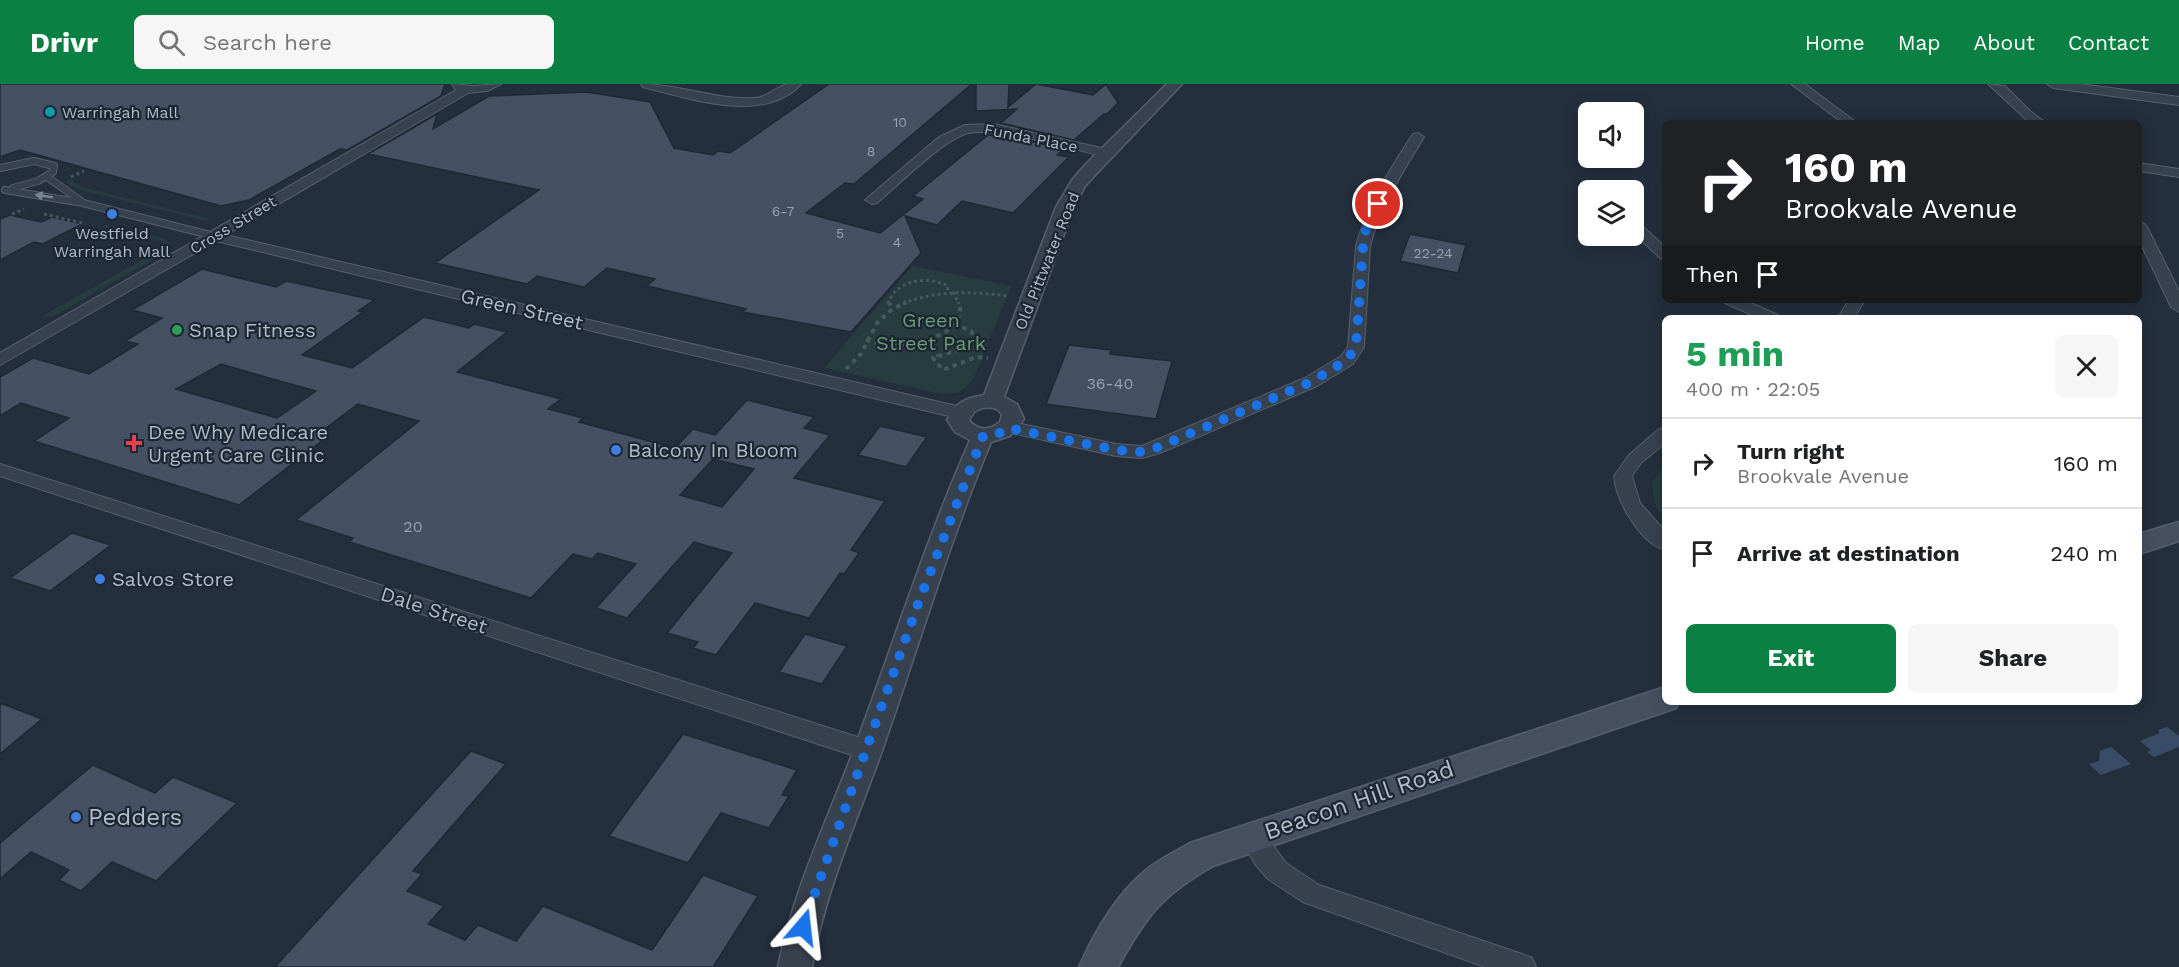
<!DOCTYPE html>
<meta charset="utf-8">
<style>
:root{--surface:#fff;--page:#f6f6f6;--text:#202124;--muted:#757577;--line:#e0e0e0;--accent:#0b8043}
body{margin:0;font-family:"Work Sans",sans-serif;background:var(--page);color:var(--text);height:100vh;display:flex;flex-direction:column;font-size:22px;white-space:nowrap}
*{box-sizing:border-box;margin:0}
p{font-size:20px;color:var(--muted)}
.icon{flex:none;width:33px;height:33px;fill:none;stroke:currentColor;stroke-width:2;stroke-linecap:round;stroke-linejoin:round}
.map{position:relative;flex:1;overflow:hidden}
.sheet{position:absolute;left:1662px;top:231px;width:480px;height:390px;display:flex;flex-direction:column;background:var(--surface);border-radius:9px;box-shadow:0 3px 15px #0003}
.sheet>*{flex:none}
.banner{position:absolute;left:1662px;top:36px;width:480px;height:183px;border-radius:9px;box-shadow:0 3px 15px #0003;background:#202124;color:#fff;overflow:hidden}
.fabs{position:absolute;left:1578px;top:18px;display:grid;gap:12px}
.fabs a{display:grid;place-items:center;width:66px;height:66px;border-radius:9px;background:var(--surface);box-shadow:0 3px 15px #0003;font-size:30px}
.pin{position:absolute;display:grid;place-items:center;width:51px;height:51px;color:#fff;margin:-26px;border:3px solid #fff;border-radius:50%;box-shadow:0 2px 6px #0007}
.me{position:absolute;width:66px;margin:-33px;rotate:17deg;stroke-linejoin:round;filter:drop-shadow(0 0 4px #0008)}
.turn{display:flex;align-items:center;gap:21px;height:126px;padding:0 24px;font-size:27px}
.turn .icon{width:78px;height:78px;stroke-width:2.5}
.turn b{display:block;font-size:42px;line-height:51px}
.then{display:flex;align-items:center;height:57px;padding:0 24px;background:#0003;gap:12px;font-size:22px}
.round{display:grid;place-items:center;flex:none;width:63px;height:63px;border-radius:9px;background:var(--page)}
.headline{display:flex;align-items:center;justify-content:space-between;height:102px;padding:0 24px}
h1{font-size:36px;font-weight:700;line-height:45px;color:#1e9e55}
.primary-button{display:flex;gap:12px;margin-top:auto;padding:12px 24px}
.primary-button a{flex:1;height:69px;border-radius:9px;background:var(--accent);color:#fff;font-size:24px;font-weight:700;line-height:69px;text-align:center}
.primary-button a+a{background:var(--page);color:var(--text)}
ul{padding:0;list-style:none}
li{display:flex;align-items:center;gap:18px;height:90px;padding:0 24px;border-top:2px solid var(--line)}
li div{flex:1}
li b{display:block;font-size:22px}
li em{font-style:normal}
header{display:flex;align-items:center;gap:36px;box-sizing:border-box;height:84px;padding:0 30px;background:var(--accent);color:#fff}
header strong{font-size:28px}
nav{display:flex;gap:33px;margin-inline-start:auto;font-size:21px}
.search{width:420px;height:54px;background:var(--page);display:flex;align-items:center;gap:15px;box-sizing:border-box;padding:0 21px;border-radius:9px;color:var(--muted);font-size:22px}
.map>svg:first-child{display:block}
.green{fill:#263c3f}
.water{fill:#394c67}
.building{fill:#455162;stroke:#1f2835;stroke-width:1.5;fill-rule:evenodd}
.lines{fill:none;stroke-linecap:round;stroke-linejoin:round}
.service-casing{stroke:#565f6c;stroke-width:8}
.minor-casing{stroke:#565f6c;stroke-width:2}
.tertiary-casing{stroke:#565f6c;stroke-width:3}
.secondary-casing{stroke:#565f6c;stroke-width:3}
.path-far1{stroke:#44595c;stroke-width:3;stroke-dasharray:3 3;stroke-linecap:butt}
.path{stroke:#44595c;stroke-width:4;stroke-dasharray:4.5 4.5;stroke-linecap:butt}
.service{stroke:#38414e;stroke-width:6}
.minor{fill:#38414e;fill-rule:evenodd}
.tertiary{fill:#38414e;fill-rule:evenodd}
.secondary{fill:#465061;fill-rule:evenodd}
.oneway{fill:#7c8592}
.route{stroke:#1a73e8;stroke-width:10;stroke-dasharray:0 18}
.culture-dot{fill:#0f9aa8;stroke:#1d2633;stroke-width:2}
.shop-dot{fill:#3f7fe0;stroke:#1d2633;stroke-width:2}
.leisure-dot{fill:#2e9e5b;stroke:#1d2633;stroke-width:2}
.health-dot{fill:#e0444e;stroke:#1d2633;stroke-width:2}
.labels{text-anchor:middle;dominant-baseline:central;stroke-width:4.5;stroke-linejoin:round;paint-order:stroke}
.far-number-label{font-size:14px;fill:#98a1af}
.far-poi-label{font-size:16px;fill:#b4bcc9;stroke:#1d2633;text-anchor:start}
.far-street-label{font-size:16px;fill:#b4bcc9;stroke:#1d2633}
.number-label{font-size:16px;fill:#98a1af}
.street-label{font-size:20px;fill:#b4bcc9;stroke:#1d2633}
.park-label{font-size:20px;fill:#6b9a76;stroke:#1d2633}
.poi-label{font-size:20px;fill:#b4bcc9;stroke:#1d2633;text-anchor:start}
.near-street-label{font-size:24px;fill:#b4bcc9;stroke:#1d2633}
.near-poi-label{font-size:24px;fill:#b4bcc9;stroke:#1d2633;text-anchor:start}
</style>
<header>
<strong>Drivr</strong>
<div class="search"><svg class="icon" aria-label="search" viewBox="0 0 24 24"><circle cx="10" cy="10" r="6"/><path d="M15 15l6 6"/></svg>Search here</div>
<nav><a>Home</a><a>Map</a><a>About</a><a>Contact</a></nav>
</header>
<div class="map">
<svg width="2179" height="883" viewBox="0 0 2179 883">
<rect width="100%" height="100%" fill="#242f3e"/>
<path class="green" d="M71 95 76 100 85 104 210 135 203 136 80 106 65 98Z
M107 141 164 155 170 159V163L158 173 52 233 44 231 163 164V157L104 143Z
M912 182 1011 202 974 294C965 307 958 310 942 310L824 284Z
M1665 381V428L1659 430 1654 417 1652 398Z"/>
<path class="water" d="M2167 643 2179 652V663L2154 673 2147 668 2151 666 2140 657 2160 649 2158 646Z
M2111 663 2131 680 2101 691 2089 680 2099 677 2100 667Z"/>
<path class="building" d="M0 0H445L441 12 347 66 340 65 249 116 221 122 20 66 0 73Z
M829 0H972L854 100 845 99 806 129 880 149 923 115 913 112 988 51 1017 54 1064 65 1057 71 1069 73 1013 129 962 117 937 141 905 132 921 169 851 248 743 228 746 225 647 202 655 195 607 184 584 203 537 192 527 200 435 179 539 106 368 70 437 30 433 45 489 12 586 8 650 18 674 64 713 71 718 67 730 69Z
M976 0H1009L1008 23 1036 0 1093 11 1106 0 1118 19 1107 30H1104L1074 56 1001 39 1017 25 976 27Z
M10 131 41 138 52 133 82 140 43 160 34 158 0 176V135Z
M1410 150 1466 161 1458 189 1400 177Z
M202 185 276 203 286 197 374 216 358 227 363 228 302 271 352 284 424 233 469 244 474 240 507 248 457 288 561 315 548 325 583 334 579 338 675 364 693 345 715 351 747 316 814 333 804 344 830 351 794 394 885 417 851 466 859 469 844 490 840 489 809 534 755 519 716 571 693 564 698 558 667 549 732 469 694 458 627 534 596 524 636 480 598 469 592 475 573 470 531 514 349 458 353 454 296 436 419 337 358 320 322 347 331 350 239 421 34 357 69 334 21 319 0 332V293L33 274 89 290 138 260 125 257 162 234 132 226ZM221 280 269 294 316 307 277 334 176 305ZM713 375 754 385 722 423 680 411Z
M1069 261 1111 266 1110 270 1172 277 1156 335 1046 320Z
M880 342 927 353 906 383 858 371Z
M72 449 111 461 50 507 10 494Z
M805 550 847 562 822 600 779 588Z
M0 619 42 635 0 670Z
M683 650 797 686 782 711 789 712 769 744 721 729 688 779 609 752Z
M471 667 506 680 413 787 422 790 407 807 444 822 428 840 465 856 478 841 516 857 543 822 652 866 703 791 758 812 713 883H275Z
M93 681 155 709 173 693 237 719 156 797 112 778 81 807 59 796 69 786 31 768 0 795V759Z"/>
<g class="lines">
<defs>
<path id="service" d="M0 84 34 77 54 82 53 88 38 97 13 104
M47 93 81 117
M5 106 83 119 214 152"/>
<path id="minor" d="M452 0 474 2 501 0 487 7 468 9 226 151 961 323 967 325 970 329 967 333 961 335 216 157 0 281V269L456 6Z
M641 0C679 0 715 16 753 14 767 14 774 4 787 0 791 0 797 0 801 0 765 41 687 14 643 3Z
M1791 0H1805L1857 39H1843Z
M1988 0 2005 2 2030 27 2046 39 2028 37Z
M2047 0H2080L2179 13V21L2053 4Z
M994 40 1106 65 1113 69 1106 73C1072 65 1000 43 969 49 946 53 897 102 877 119L872 120 865 116 939 53 965 41Z
M1418 49 1424 53C1403 88 1380 122 1370 162L1364 263 1353 280 1317 302 1160 369 1142 374 1116 372 1002 347 999 343 1002 339 1008 337 1116 360 1142 362 1305 294 1341 272 1348 263 1356 162C1367 121 1390 85 1413 50Z
M2139 79 2179 85V93L2139 87Z
M2139 137 2146 141 2179 207V228L2171 223 2139 156Z
M1634 139 1640 140 1665 163V175L1660 174 1634 149Z
M1723 216H1744L1778 231 1780 234H1759L1725 219Z
M1849 216H1865L1854 234H1838Z
M1665 343V359L1641 379 1632 392 1640 419 1665 447V466C1640 459 1616 417 1614 392L1629 371 1659 345Z
M0 380 867 656 875 659 879 666 875 673 867 676 0 392Z
M1252 742 1261 745 1286 779 1319 801 1522 870 1532 874 1536 883H1485L1303 818 1268 795 1255 780 1240 753 1243 745Z"/>
<path id="tertiary" d="M1167 0H1182L1097 89 1085 102 1074 123 1004 313 1017 320 1024 335 1010 352 991 358C949 459 918 564 882 667 856 739 825 807 812 883H778C793 807 826 739 853 668 892 564 925 458 970 356L955 348 947 336C954 319 966 314 984 311L1056 123 1072 96 1085 81ZM982 324C990 323 998 323 1002 331L1000 338C989 347 978 347 969 336L974 328Z"/>
<path id="secondary" d="M2179 438V457L2139 470V450Z
M1665 603V618H1679L1676 624 1213 782C1161 812 1147 831 1118 883H1079C1094 849 1117 810 1146 786 1159 775 1175 768 1190 759Z"/>
</defs>
<use href="#service" class="service-casing"/>
<use href="#minor" class="minor-casing"/>
<use href="#tertiary" class="tertiary-casing"/>
<use href="#secondary" class="secondary-casing"/>
<path class="path-far1" d="M71 93 84 87
M12 130 24 125
M44 130 82 139
M953 208 959 220
M888 220C895 196 928 191 948 202L947 209
M903 220C937 205 973 208 1009 212"/>
<path class="path" d="M888 218 893 225
M954 240 971 247 974 253 967 263 933 274 943 286 976 273 988 274
M866 256C875 258 884 261 894 261 917 261 968 250 959 218
M926 256 938 272
M846 285 861 270 877 239 890 227 906 218"/>
<use href="#service" class="service"/>
<use href="#minor" class="minor"/>
<use href="#tertiary" class="tertiary"/>
<use href="#secondary" class="secondary"/>
</g>
<defs><path id="oneway-solid" d="M-6-.8H1V-3.2L6.5 0L1 3.2V.8H-6Z" transform="scale(1.5)"/></defs>
<use class="oneway" href="#oneway-solid" transform="translate(44 112) rotate(-171)"/>
<g class="lines">
<path class="route" d="M803 843 918 520 983 352 1000 349 1008 344 1116 366 1142 368 1154 365 1311 298 1347 276 1356 263 1363 162 1366 146 1378 120"/>
</g>
<circle class="culture-dot" cx="50" cy="28" r="6"/>
<g class="shop-dot">
<circle cx="112" cy="130" r="6"/>
<circle cx="616" cy="366" r="6"/>
<circle cx="100" cy="495" r="6"/>
<circle cx="76" cy="733" r="6"/>
</g>
<circle class="leisure-dot" cx="177" cy="246" r="6"/>
<path class="health-dot" d="M131 350h6v6h6v6h-6v6h-6v-6h-6v-6h6z"/>
<g class="labels">
<g class="far-number-label">
<text x="900" y="38">10</text>
<text x="871" y="67">8</text>
<text x="783" y="127">6-7</text>
<text x="840" y="149">5</text>
<text x="897" y="158">4</text>
<text x="1433" y="169">22-24</text>
</g>
<g class="far-poi-label">
<text x="62" y="28">Warringah Mall</text>
<text x="112" y="149" text-anchor="middle">Westfield<tspan x="112" dy="18">Warringah Mall</tspan></text>
</g>
<g class="far-street-label">
<text transform="translate(1031 54) rotate(11)">Funda Place</text>
<text transform="translate(233 141) rotate(-31)">Cross Street</text>
<text transform="translate(1047 177) rotate(-68)">Old Pittwater Road</text>
</g>
<g class="number-label">
<text x="1110" y="299">36-40</text>
<text x="413" y="442">20</text>
</g>
<g class="street-label">
<text transform="translate(522 225) rotate(13)">Green Street</text>
<text transform="translate(434 526) rotate(18)">Dale Street</text>
</g>
<g class="park-label">
<text x="931" y="236">Green<tspan x="931" dy="23">Street Park</tspan></text>
</g>
<g class="poi-label">
<text x="189" y="246">Snap Fitness</text>
<text x="148" y="348">Dee Why Medicare<tspan x="148" dy="23">Urgent Care Clinic</tspan></text>
<text x="628" y="366">Balcony In Bloom</text>
<text x="112" y="495">Salvos Store</text>
</g>
<g class="near-street-label">
<text transform="translate(1359 716) rotate(-19)">Beacon Hill Road</text>
</g>
<g class="near-poi-label">
<text x="88" y="733">Pedders</text>
</g>
</g>
</svg>
<div class="fabs">
<a><svg class="icon" aria-label="sound" viewBox="0 0 24 24"><path d="M4 9h4l5-4v14l-5-4H4zM17 9q2 3 0 6"/></svg></a>
<a><svg class="icon" aria-label="layers" viewBox="0 0 24 24"><path d="M12 4l9 5-9 5-9-5zM3 14l9 5 9-5"/></svg></a>
</div>
<div class="pin" style="left:1378px;top:120px;background:#d93025"><svg class="icon" aria-label="arrive" viewBox="0 0 24 24"><path d="M6 21V4h12l-3 4 3 4H6"/></svg></div>
<svg class="me" style="left:803px;top:843px" viewBox="-20 -20 40 40"><path d="M0-17L14 15 0 8-14 15z" fill="#1a73e8" stroke="#fff" stroke-width="4"/></svg>
<div class="banner">
<div class="turn"><svg class="icon" aria-label="right" viewBox="0 0 24 24"><path d="M7 20v-9h11M14 6l5 5-5 5"/></svg><div><b>160 m</b>Brookvale Avenue</div></div>
<div class="then">Then<svg class="icon" aria-label="arrive" viewBox="0 0 24 24"><path d="M6 21V4h12l-3 4 3 4H6"/></svg></div>
</div>
<section class="sheet">
<div class="headline"><div><h1>5 min</h1><p>400 m · 22:05</p></div><a class="round"><svg class="icon" aria-label="close" viewBox="0 0 24 24"><path d="M6 6l12 12M18 6L6 18"/></svg></a></div>
<ul>
<li><svg class="icon" aria-label="right" viewBox="0 0 24 24"><path d="M7 20v-9h11M14 6l5 5-5 5"/></svg><div><b>Turn right</b><p>Brookvale Avenue</p></div><em>160 m</em></li>
<li><svg class="icon" aria-label="arrive" viewBox="0 0 24 24"><path d="M6 21V4h12l-3 4 3 4H6"/></svg><div><b>Arrive at destination</b></div><em>240 m</em></li>
</ul>
<div class="primary-button"><a>Exit</a><a>Share</a></div>
</section>
</div>
